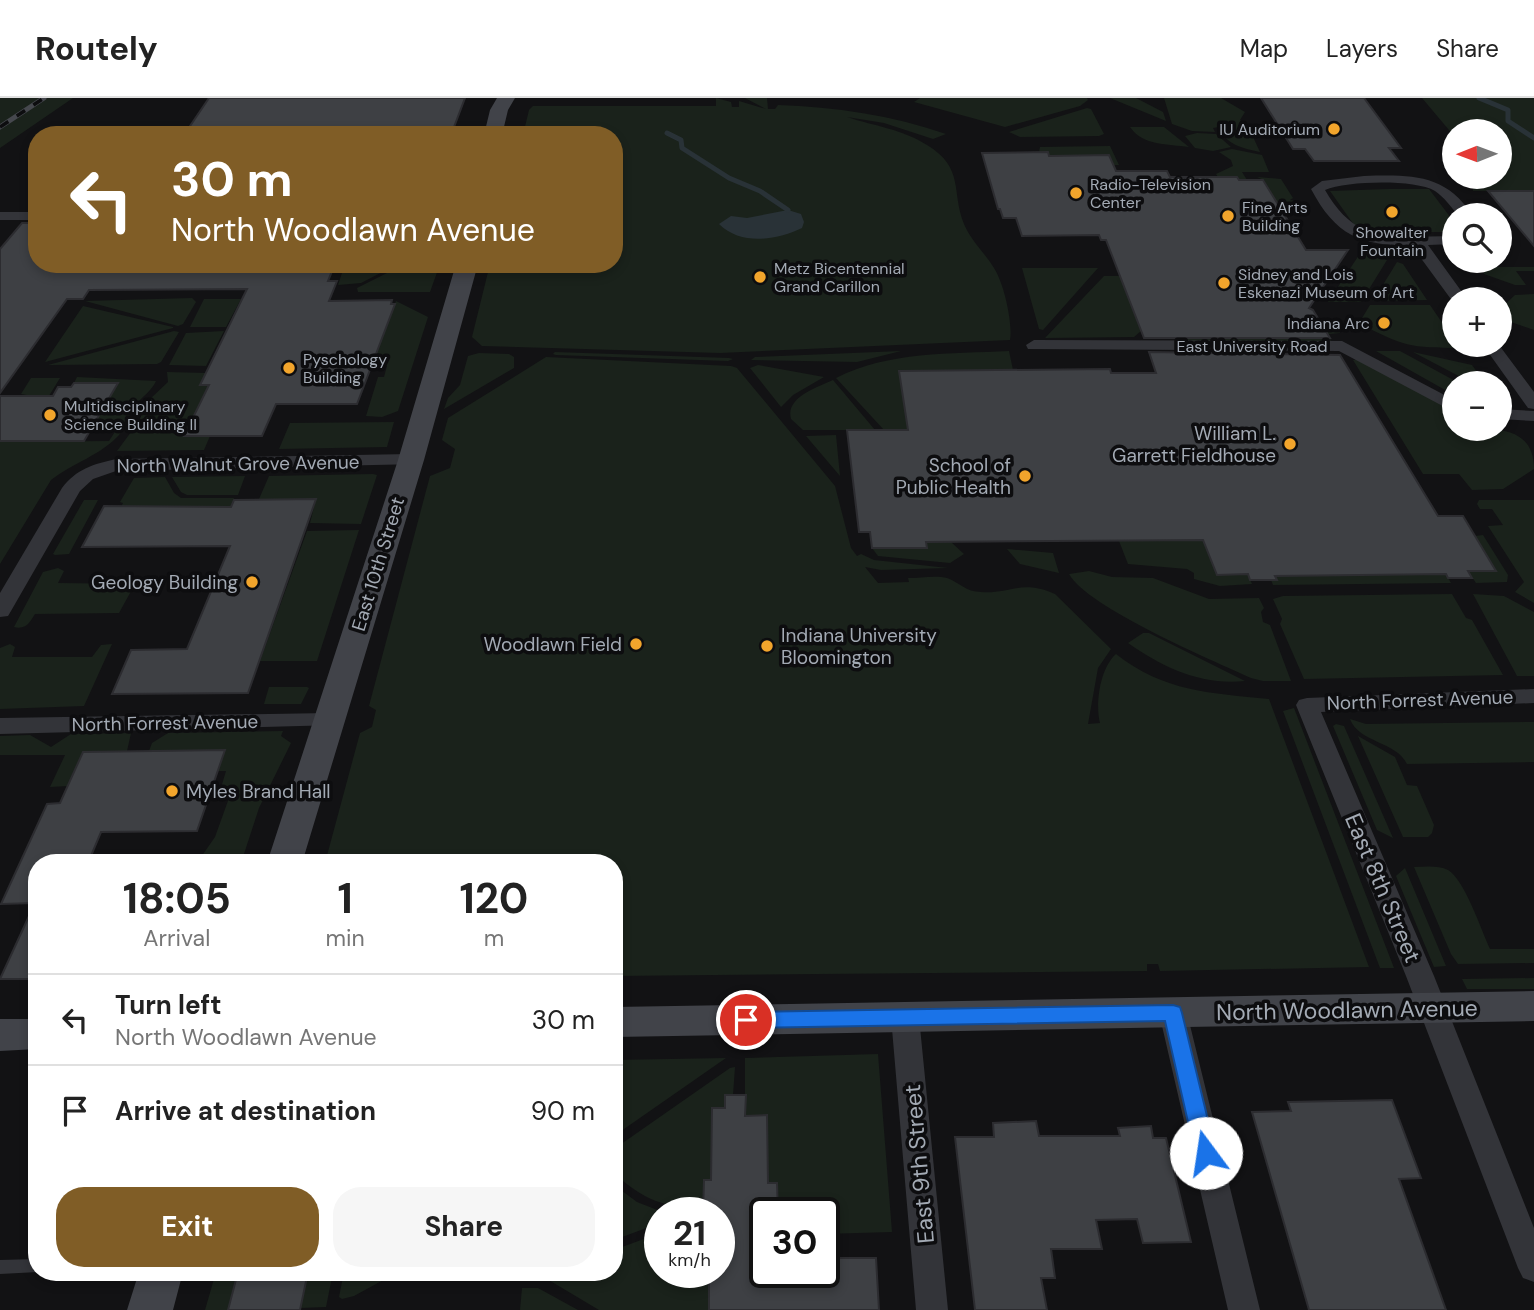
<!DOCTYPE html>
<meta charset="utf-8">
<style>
:root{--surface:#fff;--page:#f6f6f6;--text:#222;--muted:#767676;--line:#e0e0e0;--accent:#805d26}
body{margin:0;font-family:"DM Sans",sans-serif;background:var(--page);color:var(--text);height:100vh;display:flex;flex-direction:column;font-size:26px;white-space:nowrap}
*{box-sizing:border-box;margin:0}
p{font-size:23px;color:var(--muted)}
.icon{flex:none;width:38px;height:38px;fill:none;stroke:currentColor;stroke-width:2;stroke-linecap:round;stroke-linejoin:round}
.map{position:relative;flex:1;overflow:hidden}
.side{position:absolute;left:28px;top:756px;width:595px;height:427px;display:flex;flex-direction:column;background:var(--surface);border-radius:28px;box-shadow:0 4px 10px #0003}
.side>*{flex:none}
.banner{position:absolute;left:28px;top:28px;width:595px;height:147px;border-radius:28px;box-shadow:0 4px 10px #0003;background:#805d26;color:#fff;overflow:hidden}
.needle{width:46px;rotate:269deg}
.tools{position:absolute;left:1442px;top:21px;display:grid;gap:14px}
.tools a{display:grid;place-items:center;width:70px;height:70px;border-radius:50%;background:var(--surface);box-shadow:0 4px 10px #0003;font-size:35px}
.speed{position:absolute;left:644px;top:1099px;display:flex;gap:14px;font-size:35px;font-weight:700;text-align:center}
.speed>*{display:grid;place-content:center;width:91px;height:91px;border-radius:50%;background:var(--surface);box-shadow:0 4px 10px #0003;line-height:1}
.speed small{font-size:18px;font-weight:400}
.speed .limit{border:4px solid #111;border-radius:10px;background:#fff;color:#111}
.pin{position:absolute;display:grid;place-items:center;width:60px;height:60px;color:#fff;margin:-30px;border:4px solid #fff;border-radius:50%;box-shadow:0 2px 7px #0007}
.me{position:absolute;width:77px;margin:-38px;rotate:346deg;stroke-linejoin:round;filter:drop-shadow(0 0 5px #0008)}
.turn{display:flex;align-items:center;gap:24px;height:147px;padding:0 28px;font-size:32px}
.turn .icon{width:91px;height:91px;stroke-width:2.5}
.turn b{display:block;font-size:49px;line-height:60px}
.eta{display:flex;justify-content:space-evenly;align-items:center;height:119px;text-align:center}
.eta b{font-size:42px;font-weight:700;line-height:49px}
.primary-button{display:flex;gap:14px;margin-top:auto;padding:14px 28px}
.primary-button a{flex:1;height:80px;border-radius:28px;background:var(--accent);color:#fff;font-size:28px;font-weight:700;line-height:80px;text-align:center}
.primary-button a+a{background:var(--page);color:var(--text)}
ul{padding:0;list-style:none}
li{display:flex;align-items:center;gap:21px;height:91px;padding:0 28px;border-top:2px solid var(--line)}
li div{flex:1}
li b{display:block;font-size:26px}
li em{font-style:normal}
header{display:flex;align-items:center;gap:42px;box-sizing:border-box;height:98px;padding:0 35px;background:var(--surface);border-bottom:2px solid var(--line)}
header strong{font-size:33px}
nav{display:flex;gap:38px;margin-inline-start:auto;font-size:24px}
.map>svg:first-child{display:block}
.green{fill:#1a221b}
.water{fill:#293237}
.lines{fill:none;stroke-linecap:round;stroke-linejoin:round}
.stream{stroke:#293237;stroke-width:5}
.building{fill:#3e4044;stroke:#2c2c30;stroke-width:2}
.lane{fill:#333439;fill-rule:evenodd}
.street{fill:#333439;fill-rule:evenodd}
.secondary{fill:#414349;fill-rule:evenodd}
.rail-casing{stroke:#46484e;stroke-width:5}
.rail{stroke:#0d0d0f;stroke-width:3.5;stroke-dasharray:10;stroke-linecap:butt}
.route{fill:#1a73e8;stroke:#114b97;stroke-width:2}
.poi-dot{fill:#f2a52c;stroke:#0d0d0f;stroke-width:2.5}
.labels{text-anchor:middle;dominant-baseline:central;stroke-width:7;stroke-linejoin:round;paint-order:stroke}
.far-poi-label{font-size:16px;fill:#a3aab4;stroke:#0d0d0f;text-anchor:start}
.far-street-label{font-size:16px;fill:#a3aab4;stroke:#0d0d0f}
.poi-label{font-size:19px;fill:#a3aab4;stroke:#0d0d0f;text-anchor:end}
.street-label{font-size:19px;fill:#a3aab4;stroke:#0d0d0f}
.near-street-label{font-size:23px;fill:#a3aab4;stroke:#0d0d0f}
</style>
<header>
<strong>Routely</strong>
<nav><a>Map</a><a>Layers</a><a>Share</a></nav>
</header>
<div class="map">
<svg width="1534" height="1212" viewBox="0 0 1534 1212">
<rect width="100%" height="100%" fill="#121214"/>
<path class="green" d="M0 0H73L0 50Z
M716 0 731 4 732 9H739V3L766 11 745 0H767L768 11H775L778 7C835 9 892 17 946 36L933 41 884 25 847 19C874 28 902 31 927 47 965 70 951 94 964 126 971 143 985 155 994 170 1004 185 1013 226 1010 242L720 255 482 248 472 239 490 166H614V37H523L529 12 533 8H716Z
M920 0H1087L1088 2 1080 8 1005 29 914 4Z
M1110 0H1136L1163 14 1166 23Z
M1164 0H1221L1245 14 1240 22 1255 32 1254 41 1260 54C1242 50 1226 47 1219 29L1213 30 1215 34 1192 33 1172 26Z
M1422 0H1534V93H1473V82L1476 79H1500V33H1454V38Z
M1087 10 1091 11 1104 36 1099 38 1020 39 1009 34Z
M1130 29H1164L1189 49C1168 46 1143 48 1130 29Z
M1197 35 1216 36 1231 49 1213 53 1195 50 1185 38Z
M1110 48 1119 67H1113L1108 57 1049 58 1048 54H1039L1040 49Z
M1232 51 1262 57 1269 74H1242L1247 82 1218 79 1216 76 1233 68 1231 62 1219 54Z
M1257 79 1281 81 1293 100 1290 102 1295 103 1292 105 1293 108H1279L1264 82Z
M1389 91H1429L1454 124V134H1359L1330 93Z
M1361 154H1371L1387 162 1361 204H1328Z
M1397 164 1403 166 1427 202 1373 203Z
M345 166H398L361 185 338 187Z
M405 166H440L430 194H358L357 190Z
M1495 169H1534V173H1516L1526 187H1515L1484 176V172Z
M1022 170H1098L1043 232 1039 231Z
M1104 178H1120L1141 233 1134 239 1045 240Z
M1534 196V232L1508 223 1500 211 1515 197Z
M192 200 196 204 183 226 178 228 85 203Z
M204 201H241L226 229H190Z
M396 203 428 219 398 313 382 319 366 318 378 279H384L387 268 371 267Z
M1370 207H1430L1454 242V247L1460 250C1411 250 1402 248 1359 225Z
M83 208 173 229V230L45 264Z
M1341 228 1340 235 1329 236 1331 244 1176 243 1171 237 1191 229Z
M174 233 179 234 161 264 157 266 48 267Z
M224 233 206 268 169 267 186 235Z
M901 253 857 264 751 262 755 259Z
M1009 253 1013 272 900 273 908 332H884L836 280C889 253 950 256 1009 253Z
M1376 253H1400L1459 285H1454V297Z
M555 254 729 260 733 261 728 263 556 257 553 256Z
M1413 254 1472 267 1485 285H1472Z
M479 255 509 256 514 259V270L444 311 448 300 460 287 468 258Z
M546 259 731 268 737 270 835 388 851 450 857 458 861 456 874 462 948 470 881 472 865 469 878 485 909 484 908 480C920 480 936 477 947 480 959 484 966 494 981 494 1011 496 1021 481 1055 496L1111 551 1098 570 1088 626 1100 625C1095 606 1100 570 1116 556 1164 594 1211 595 1269 601L1369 869 1160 873 1158 866H1147V873L614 878V765H325L360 635 372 629 376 612 369 608 430 378 450 370 455 351 442 342 448 320Z
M1361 261 1454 310V331C1488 331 1534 324 1534 371L1503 391 1472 392 1459 376H1423L1353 262Z
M758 267 824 279 793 297 781 309 750 270Z
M167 274 206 275 200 287H211L184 337 210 338 204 352 117 353 137 326 149 302 168 284Z
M77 279 156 283C152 293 141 299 135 308 128 317 127 328 119 337 101 357 73 365 51 382L0 466V344L109 343 118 329 93 328 118 285H74Z
M31 280H60L44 306H27L32 298 21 296Z
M833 282 875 332H803L791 321C785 299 818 289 833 282Z
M394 324 387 349 279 351 290 325Z
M836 337 840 378 806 338Z
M373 376 377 377 361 426 310 425 316 401H259L269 378Z
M245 378 238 397H187L181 394 172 379Z
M165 379 174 395 181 400H234L231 409H121L123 405 120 404 134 380Z
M84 402H98L69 456 55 457 53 456Z
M1479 402H1534V505L1515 494 1524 484 1488 428 1503 427 1492 411H1480L1477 406Z
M359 432 317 563H260L307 433Z
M1483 437 1508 477 1507 484 1476 485 1468 473 1496 472 1475 438Z
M1203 442 1217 476H1248L1252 486 1220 488 1194 481V475L1187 471 1128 466 1119 443Z
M926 444H951L964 456 950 465 878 458 872 450H927Z
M1007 451 1053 455 1059 475 1020 466Z
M58 470 64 473 58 485 135 486 119 515 35 516C30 524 26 532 14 529L43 474Z
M1089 473 1112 479 1153 480 1209 501 1259 500 1264 510 1261 514 1263 524 1270 527 1291 583H1263L1251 580C1212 562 1088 510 1069 476Z
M1446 476 1451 485 1273 487 1271 482H1276L1275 478Z
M1452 496 1466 520 1472 522 1503 577 1304 581 1280 526 1282 521 1273 501 1283 498Z
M1473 496 1504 498 1534 514V578H1517Z
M1143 535H1149L1245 583C1202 588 1162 569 1128 545Z
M10 546 15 549 12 559H92L101 547 112 546 84 608 0 611V550Z
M269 589H307L309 590 301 606H264Z
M1294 610 1394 870H1380L1283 613Z
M1350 621 1366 626 1534 624V664L1407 666C1396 643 1359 645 1350 621Z
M1336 626 1344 628 1393 740 1377 732 1333 628Z
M283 633 281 638 291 645 259 710 242 762H199L215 739 229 700 220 693 226 673H217L224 652 149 653 152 645 168 635Z
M131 635 127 653 83 654 67 688 50 689 65 657H0V638L30 637 51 649 71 636Z
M1358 638 1395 659 1407 687 1417 688 1434 727 1432 735 1428 739H1403Z
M1414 769C1425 769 1438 767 1448 772 1465 782 1481 832 1490 851H1534V865L1458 866 1451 856Z
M1405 770 1446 868 1434 869 1396 778Z
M1534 880V891H1467L1462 881Z
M878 956 892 1134 824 1136V1115H778L777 1085H768L766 1017 745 1018V960Z
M726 960 614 1038V962Z
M735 969 733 997H725V1010L712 1011 711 1082H704V1110C665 1110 643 1102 614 1075V1051L730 970Z
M614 1087 637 1104 665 1115H660V1125L614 1142Z
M660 1135V1174H709V1212H599L547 1181 551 1174H614V1152Z
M216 1174H238L228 1212H205Z
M308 1174H333L326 1209 300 1210Z
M344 1174H398L354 1198 342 1201 339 1199Z
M522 1190H538L578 1212H520Z"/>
<path class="water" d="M788 112 801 116 804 124 802 130C777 142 741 148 719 126L731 118 747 120Z"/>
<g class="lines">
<path class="stream" d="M1479 0 1508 12V23L1534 40
M667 35 681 42 682 50 729 80 760 93 788 112"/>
</g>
<path class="building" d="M209 0H465L451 37H184Z
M1261 0H1364L1401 50H1389L1399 63H1314L1305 51H1293Z
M1048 54 1049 58 1109 57 1116 73H1167L1170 79H1237L1239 82H1263L1306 152H1348L1309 210 1313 212 1330 240H1144L1106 142H1101L1099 137 1022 138 1016 120H1003L1000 111H998L982 55Z
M1488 93H1534V148Z
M22 125H37V166H335L328 183H337L329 203 392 202 391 206H395L357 306H276L262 338H184L209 287H200L247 191 89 192 83 201H67L0 295V151Z
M1149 254 1340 257 1438 418H1463L1496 473H1468L1472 480H1448L1446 476 1275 478 1277 482H1250L1248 476 1217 477 1203 442 926 444 927 450H872L870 434H859L847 332H908L899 273 1110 271 1111 275H1156Z
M74 285H118L84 343H0V298H53L58 289H71Z
M316 401 248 595 112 596 131 552 187 551 230 448 82 449 104 408 231 409 234 402Z
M225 652 197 733 101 734 88 765H37V881H0L35 805 1 806 47 706 60 705 83 654Z
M725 997H746L745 1018 767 1017 768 1085H777L778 1115H765V1174H824V1160H876L879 1212H709V1174H719V1115H703L704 1082H711L712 1010H725Z
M1392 1002 1421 1080 1399 1081 1446 1212H1309L1252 1014 1291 1013 1288 1004Z
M1036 1023 1039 1038H1120L1118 1030 1151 1028 1153 1040H1166L1191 1144 1143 1145 1137 1121 1096 1122 1102 1151H1051L1055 1180H1041L1047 1212H975L955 1039H994L993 1025Z
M238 1174H308L300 1212H228Z"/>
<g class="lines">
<path class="lane" d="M37 1161 38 1174 0 1176V1162Z"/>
<path class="street" d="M1364 78C1410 77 1445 75 1472 117H1458C1451 109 1444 99 1435 93 1414 81 1347 83 1325 92 1358 150 1397 138 1454 138V146L1428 147 1467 201H1454L1453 204 1412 148C1360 147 1336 138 1311 91L1322 83Z
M0 114H37V122H0Z
M1034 242 1342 243 1454 302V314L1339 253 1028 251 1026 247Z
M1483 247H1499L1534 294V311L1528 310Z
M1500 311 1534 313V323L1500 321Z
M411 356 420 362 418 366 116 373 93 381 80 393 11 513 8 518 0 519V495L62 390C76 371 94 366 116 361Z
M1534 591V605L1321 614 1434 878 1534 1130V1184L1523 1180 1518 1170 1406 878 1296 607 1299 602 1307 600Z
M329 615 337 617 341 622 337 627 0 636V620Z
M1173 904 1183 907 1187 915 1260 1212H1228L1159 915 1163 907Z
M905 908 915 911 919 919 948 1212H916L891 919 895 911Z"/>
<path class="secondary" d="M497 0H515L508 12 502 37H484L490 12Z
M456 166H478L424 362 302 765H267L398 362Z
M1534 893V923L614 939V909Z
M0 921H37V951L0 953Z
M139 1174H183L173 1212H127Z"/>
<defs>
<path id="rail" d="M0 29 44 0"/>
</defs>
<use href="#rail" class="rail-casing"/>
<use href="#rail" class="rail"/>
</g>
<path class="route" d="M1173 907 1180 909 1182 915 1216 1055 1213 1061 1206 1064 1198 1061 1195 1055 1165 923 746 930 739 927 737 922 739 916 746 914Z"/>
<g class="poi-dot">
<circle cx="1334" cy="31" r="7"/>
<circle cx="1076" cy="95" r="7"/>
<circle cx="1392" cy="114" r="7"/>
<circle cx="1228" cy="118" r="7"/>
<circle cx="760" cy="179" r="7"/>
<circle cx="1224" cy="185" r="7"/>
<circle cx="1384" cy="225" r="7"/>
<circle cx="289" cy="270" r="7"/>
<circle cx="50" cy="317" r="7"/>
<circle cx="1290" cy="346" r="7"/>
<circle cx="1025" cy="378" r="7"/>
<circle cx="252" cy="484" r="7"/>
<circle cx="636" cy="546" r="7"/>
<circle cx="767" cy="548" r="7"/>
<circle cx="172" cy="693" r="7"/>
</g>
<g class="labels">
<g class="far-poi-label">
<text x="1320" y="31" text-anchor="end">IU Auditorium</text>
<text x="1090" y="86">Radio-Television<tspan x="1090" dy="18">Center</tspan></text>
<text x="1242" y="109">Fine Arts<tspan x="1242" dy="18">Building</tspan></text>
<text x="1392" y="134" text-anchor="middle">Showalter<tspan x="1392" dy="18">Fountain</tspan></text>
<text x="774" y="170">Metz Bicentennial<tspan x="774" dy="18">Grand Carillon</tspan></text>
<text x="1238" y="176">Sidney and Lois<tspan x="1238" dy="18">Eskenazi Museum of Art</tspan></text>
<text x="1370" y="225" text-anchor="end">Indiana Arc</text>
<text x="303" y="261">Pyschology<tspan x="303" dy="18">Building</tspan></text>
<text x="64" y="308">Multidisciplinary<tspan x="64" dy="18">Science Building II</tspan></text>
</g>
<g class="far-street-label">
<text x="1252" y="248">East University Road</text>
</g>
<g class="poi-label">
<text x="1276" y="335">William L.<tspan x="1276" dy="22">Garrett Fieldhouse</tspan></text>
<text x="1011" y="367">School of<tspan x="1011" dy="22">Public Health</tspan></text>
<text x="238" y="484">Geology Building</text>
<text x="781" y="537" text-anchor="start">Indiana University<tspan x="781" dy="22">Bloomington</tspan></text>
<text x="622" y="546">Woodlawn Field</text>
<text x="186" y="693" text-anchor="start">Myles Brand Hall</text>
</g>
<g class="street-label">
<text transform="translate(238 366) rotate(-1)">North Walnut Grove Avenue</text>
<text transform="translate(378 466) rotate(-73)">East 10th Street</text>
<text transform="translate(1420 602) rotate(-2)">North Forrest Avenue</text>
<text transform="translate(165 625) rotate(-1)">North Forrest Avenue</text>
</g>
<g class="near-street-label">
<text transform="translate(1383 790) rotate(67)">East 8th Street</text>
<text transform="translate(1347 912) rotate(-1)">North Woodlawn Avenue</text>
<text transform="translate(919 1066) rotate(-95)">East 9th Street</text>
</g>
</g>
</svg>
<div class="tools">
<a><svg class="needle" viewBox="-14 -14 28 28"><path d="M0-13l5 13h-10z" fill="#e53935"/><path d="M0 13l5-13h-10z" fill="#767676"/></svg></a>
<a><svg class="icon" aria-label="search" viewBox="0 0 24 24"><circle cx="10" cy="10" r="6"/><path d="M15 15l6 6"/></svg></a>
<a>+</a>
<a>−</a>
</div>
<div class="speed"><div>21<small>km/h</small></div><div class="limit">30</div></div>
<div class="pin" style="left:746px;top:922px;background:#d93025"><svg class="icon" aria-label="arrive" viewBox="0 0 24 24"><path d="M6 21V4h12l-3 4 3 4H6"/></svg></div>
<svg class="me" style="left:1206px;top:1055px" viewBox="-20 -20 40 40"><circle r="19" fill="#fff"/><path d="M0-13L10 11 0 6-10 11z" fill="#1a73e8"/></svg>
<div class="banner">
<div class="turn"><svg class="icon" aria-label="left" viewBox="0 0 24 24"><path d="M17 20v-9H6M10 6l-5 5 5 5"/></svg><div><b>30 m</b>North Woodlawn Avenue</div></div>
</div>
<section class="side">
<div class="eta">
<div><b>18:05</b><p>Arrival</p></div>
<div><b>1</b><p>min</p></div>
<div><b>120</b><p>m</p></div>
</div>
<ul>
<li><svg class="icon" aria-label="left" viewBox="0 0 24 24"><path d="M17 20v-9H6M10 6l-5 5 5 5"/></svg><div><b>Turn left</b><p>North Woodlawn Avenue</p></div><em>30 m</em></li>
<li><svg class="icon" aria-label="arrive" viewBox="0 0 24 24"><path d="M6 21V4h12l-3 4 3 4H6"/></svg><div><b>Arrive at destination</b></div><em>90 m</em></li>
</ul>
<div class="primary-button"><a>Exit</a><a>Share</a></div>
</section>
</div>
